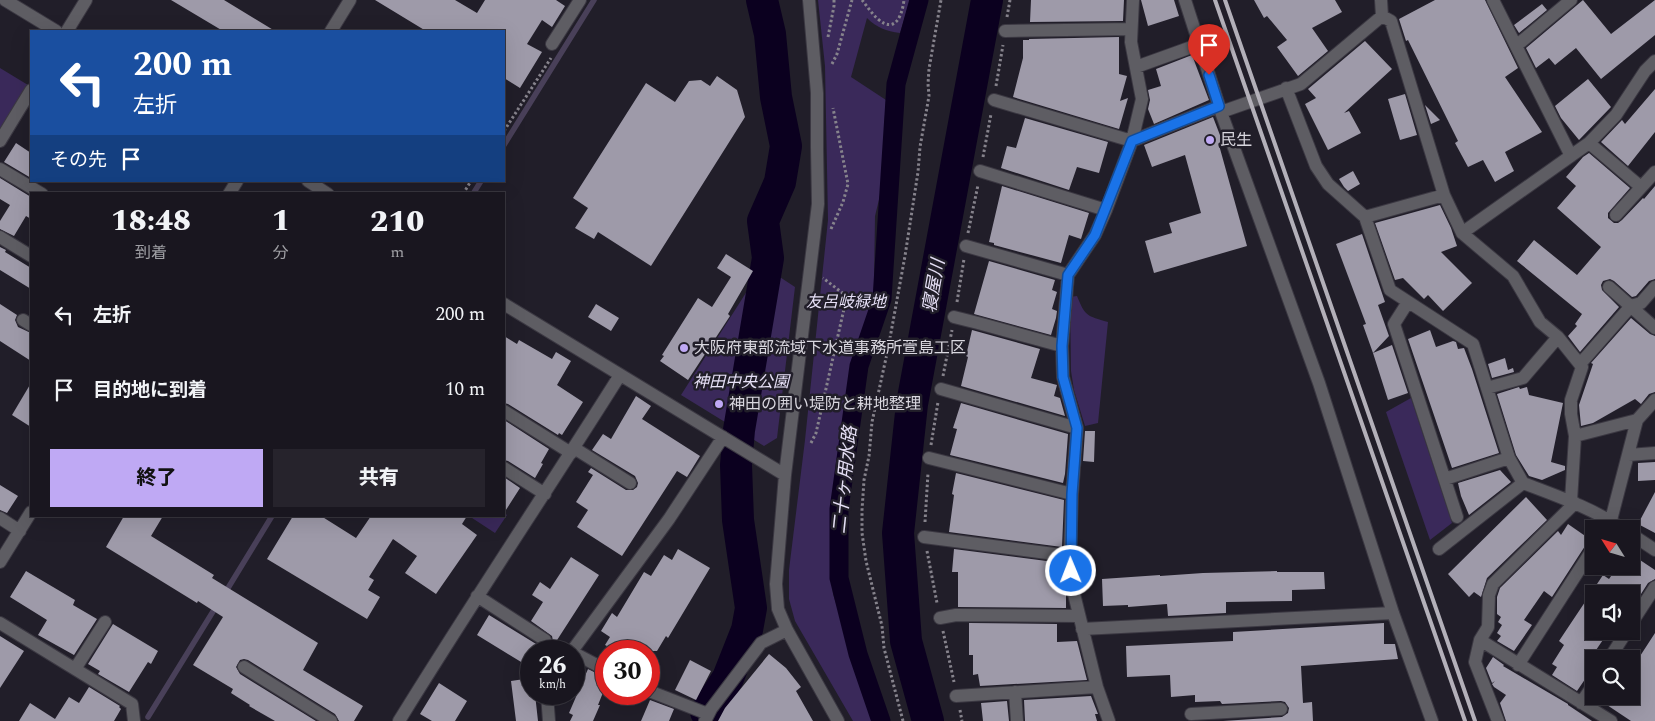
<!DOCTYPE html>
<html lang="ja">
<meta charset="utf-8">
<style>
:root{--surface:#19161f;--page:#26232c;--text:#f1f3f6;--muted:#9f9fa4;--line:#37353d;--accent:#bfa9f4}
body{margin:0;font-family:Spectral,"Noto Sans JP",serif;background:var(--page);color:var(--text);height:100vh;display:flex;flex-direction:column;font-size:19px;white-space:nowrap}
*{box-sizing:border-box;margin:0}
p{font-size:16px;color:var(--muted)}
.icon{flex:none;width:28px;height:28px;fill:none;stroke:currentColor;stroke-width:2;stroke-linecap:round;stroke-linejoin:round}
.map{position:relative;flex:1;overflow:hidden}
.sheet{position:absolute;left:30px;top:192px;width:475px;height:325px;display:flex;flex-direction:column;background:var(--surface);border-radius:0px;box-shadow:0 5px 20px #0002,0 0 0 1px var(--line)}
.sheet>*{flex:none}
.hud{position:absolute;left:30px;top:30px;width:475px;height:152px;border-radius:0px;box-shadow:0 5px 20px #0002,0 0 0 1px var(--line);background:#1a4fa0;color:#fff;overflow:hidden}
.needle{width:32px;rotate:307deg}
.fabs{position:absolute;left:1585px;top:520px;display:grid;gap:10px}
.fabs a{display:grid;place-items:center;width:55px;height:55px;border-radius:0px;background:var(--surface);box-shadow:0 5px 20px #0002,0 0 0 1px var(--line);font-size:25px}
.speed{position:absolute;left:520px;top:640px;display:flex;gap:10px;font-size:25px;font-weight:700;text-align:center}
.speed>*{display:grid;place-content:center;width:65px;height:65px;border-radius:50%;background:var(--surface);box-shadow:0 5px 20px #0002,0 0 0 1px var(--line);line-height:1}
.speed small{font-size:12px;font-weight:400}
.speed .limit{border:8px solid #d22;background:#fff;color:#111}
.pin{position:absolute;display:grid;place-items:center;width:42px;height:42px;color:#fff;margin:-51px -21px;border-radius:50% 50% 50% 0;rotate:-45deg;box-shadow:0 0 5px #0007}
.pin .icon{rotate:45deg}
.me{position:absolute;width:55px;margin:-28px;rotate:359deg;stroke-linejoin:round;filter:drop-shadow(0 0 4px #0008)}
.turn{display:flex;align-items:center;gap:18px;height:105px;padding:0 20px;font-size:22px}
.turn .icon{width:65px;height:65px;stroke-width:2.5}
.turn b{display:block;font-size:35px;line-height:42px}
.then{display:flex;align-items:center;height:48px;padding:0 20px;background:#0003;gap:10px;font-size:19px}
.eta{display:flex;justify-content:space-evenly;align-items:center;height:85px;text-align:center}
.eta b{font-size:30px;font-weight:800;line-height:35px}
.cta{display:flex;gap:10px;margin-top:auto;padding:10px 20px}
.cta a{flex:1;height:58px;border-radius:0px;background:var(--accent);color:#111;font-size:20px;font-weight:800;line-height:58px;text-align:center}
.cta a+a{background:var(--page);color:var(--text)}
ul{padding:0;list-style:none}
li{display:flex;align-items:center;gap:15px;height:75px;padding:0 20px}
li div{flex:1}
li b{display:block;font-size:19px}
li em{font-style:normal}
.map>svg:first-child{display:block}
.green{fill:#3a295a}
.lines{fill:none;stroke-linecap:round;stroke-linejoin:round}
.stream{stroke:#494059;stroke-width:5.5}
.canal{stroke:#0b001f;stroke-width:19}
.river{stroke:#0b001f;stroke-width:32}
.building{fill:#9e9aa9}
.minor-casing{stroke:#3b3842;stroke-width:14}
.path{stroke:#86838c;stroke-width:3;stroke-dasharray:2.5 2.5;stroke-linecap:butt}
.minor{stroke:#5e5d63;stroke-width:12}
.rail{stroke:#b3b0b9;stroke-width:4}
.route-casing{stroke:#114b97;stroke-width:12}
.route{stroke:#1a73e8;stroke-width:9}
.poi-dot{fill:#bfa9f4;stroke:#211e29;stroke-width:2}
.labels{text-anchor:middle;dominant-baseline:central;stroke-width:5;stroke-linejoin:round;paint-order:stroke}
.poi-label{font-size:16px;fill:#d9d7df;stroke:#211e29;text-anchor:start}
.park-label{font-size:16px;font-style:italic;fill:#e6e0f6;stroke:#211e29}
.water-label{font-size:18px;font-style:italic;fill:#e5dff5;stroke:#211e29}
</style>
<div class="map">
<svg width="1655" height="721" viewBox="0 0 1655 721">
<rect width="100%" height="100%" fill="#211e29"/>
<path class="green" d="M818 0H910L900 33C886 31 877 28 867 18L851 77 886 100 884 130 885 175 875 216 874 283 876 295 872 310 850 370 831 528 830 562 833 594 874 721H853L795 621 789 599V570L805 440 828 220 825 66Z
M0 68 28 85 2 129 0 128Z
M763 266 795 287 777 438 764 446 681 395Z
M1077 296C1085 316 1087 316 1108 322L1098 423 1085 426 1074 390 1071 371 1070 297Z
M1411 398 1452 523 1430 540 1386 412Z
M504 513 507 515 495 533 469 516H504Z"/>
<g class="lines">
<path class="stream" d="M504 145 594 0
M473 194 481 181
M225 593 272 516
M148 717 217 605"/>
<path class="canal" d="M881 721 858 654 839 578V509L859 366 882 299 896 84 919 0"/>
<path class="river" d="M706 712 728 678 747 630 751 608 738 520 736 465 739 430 768 258 763 221 780 182 786 146 776 97 770 34 762 0
M928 721 906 641 898 533 912 404 987 0"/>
</g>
<path class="building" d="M171 0H224L275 31H223Z
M375 0H455L477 13 485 0H556L565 6 552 27 542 20 527 44 542 52 520 88 504 78V31H426Z
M1031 0H1124L1123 21 1030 22Z
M1141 0H1174L1179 16 1148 26Z
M1254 0H1335L1342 12 1312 28 1328 51 1298 76 1277 47 1287 40 1267 16 1264 18Z
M1435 0H1485L1518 68 1505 77 1542 132 1505 152 1514 171 1495 182 1483 160 1468 167 1455 143 1458 141 1408 40 1406 41 1399 19Z
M1583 0 1611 34 1655 0V35L1601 79 1576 48 1555 65 1549 58 1536 68 1526 48Z
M1542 4 1547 10 1519 33 1514 25Z
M1119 37V74L1127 76 1120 101 1128 98 1119 129 1013 97 1023 58V40H1029V39Z
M1365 41 1392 69 1344 113 1349 111 1361 133 1328 150 1305 104 1316 98 1308 89Z
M1192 55 1209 100 1154 124 1148 109 1150 100 1148 90 1161 86 1156 69Z
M717 76 737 90 745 117 651 266 598 232 594 239 575 228 588 208 573 198 646 83 675 102 689 81 701 80 710 86Z
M1588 79 1611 107 1579 140 1561 118 1555 106Z
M1655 89V132L1628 166 1601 142 1622 120 1625 124Z
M1405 94 1417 135 1400 140 1388 99Z
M1425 105 1440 120 1431 124Z
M1213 117 1223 143 1219 145 1247 246 1154 273 1145 241 1172 233 1169 223 1201 213 1185 155 1152 167 1144 145Z
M1025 118 1108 142 1099 173 1077 167 1069 190 1001 168 1007 146 1016 148Z
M16 143 31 153V178L4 162Z
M1589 153 1630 188 1608 213V218L1614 223H1618L1622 220 1643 198 1644 199 1655 186V279L1649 281 1636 296 1632 297 1614 281 1610 279 1603 281 1601 285 1602 290 1619 307 1580 352 1568 336 1577 326 1575 324 1582 314 1517 261 1534 240 1577 275 1601 247 1557 208 1576 186 1566 177 1583 157Z
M1353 171 1360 184 1348 191 1344 187 1339 179Z
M0 178 31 197V219L26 216 14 236 0 229V221L10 205 0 199Z
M1002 186 1089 213 1081 239 1069 235 1061 263 994 245V243L989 242Z
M1440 205 1451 228 1457 246 1441 252 1472 283 1443 311 1428 295 1424 299 1403 278 1395 280 1375 223Z
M1362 234 1385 302 1378 305 1389 336 1373 353 1363 325 1366 324 1336 244Z
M0 247 6 250 5 252 31 268V289L0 270Z
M726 254 753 271 728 314 730 316 688 380 660 361 664 356 662 355 698 298 712 307 731 277 717 268Z
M989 261 1055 280 1052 290 1057 292 1052 309 1057 311 1056 318 1051 335 974 314Z
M0 304 17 315 15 320 18 327 31 333V361L0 341Z
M596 304 619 318 611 331 588 317Z
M1631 318 1650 334 1655 336V392L1649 394 1641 404 1635 399 1593 423 1581 426 1579 405 1593 364 1591 363Z
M972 330 1040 349 1031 378 1057 385 1054 396 1060 398 1065 416 961 386 968 357 966 356Z
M1430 330 1436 347 1453 341 1456 342 1458 349 1464 348 1472 369 1499 453 1452 468 1408 339Z
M504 336 517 344 519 340 552 359 556 352 571 361 557 385 583 402 562 435 559 433 558 435 508 404 504 403Z
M1392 345 1408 393 1388 400 1373 353Z
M1505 358 1508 370 1513 368 1514 372 1492 378 1488 364Z
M31 383V427L12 415Z
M1519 387 1520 389 1527 387 1529 395 1563 403 1551 462 1565 466V470L1542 480 1529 476 1516 455 1497 394Z
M636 396 651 406 642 419 700 456 687 477 677 471 622 556 577 527 588 510 576 502 593 475 588 472 591 468 626 490H633L637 487 638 483 635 476 592 450 603 434 611 439Z
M961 403 1068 434 1065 474 1063 483 950 455 957 429 953 428Z
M504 420 549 449 541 463 543 464 535 478 508 461 504 460Z
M1085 431H1095L1094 462 1083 461Z
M1655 462V480L1638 481V463Z
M1500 470 1511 482 1469 515 1461 496 1458 483Z
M956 473 1064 500 1062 547 949 532 954 495 952 494Z
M504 477 520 488 504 513Z
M0 485 18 496 7 513 0 510Z
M1655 492V533L1638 524Z
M1526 497 1547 520 1487 578 1481 597 1474 592 1469 597 1448 574Z
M124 516H163L151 536 214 575 212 578 318 643 303 670 363 706 354 721H339L335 714 248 660 244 659 240 660 236 667 240 674 316 721H275L249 706 250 705 231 693 233 689 193 665 223 617 198 601 197 603 106 547Z
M293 516H321L356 538 371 516H467L462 524 477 535 436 594 405 573 417 556 393 539 369 577 374 580 368 590 380 597 367 619 267 559Z
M1568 524 1591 540 1587 543 1552 597 1544 591 1524 620 1532 625 1514 651 1497 641 1501 636 1497 633 1502 625 1498 622 1501 617 1497 614V597L1500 588 1558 531 1561 535Z
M678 549 710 568 668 638 666 636 657 651H606V661L600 658 607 646 605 645 610 637 601 631 612 613 617 617 644 572 651 576 664 555 672 560Z
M954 549 1062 563V570L1066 595V608L958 607V572H952Z
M1634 556 1655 570V579L1648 583 1634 605 1631 604V594H1594V631H1609L1594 653 1600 657 1598 659H1594V666L1577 691 1552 675 1557 667 1552 664 1564 645 1559 641 1603 575 1609 579 1618 566H1631V560Z
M571 557 599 575 550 651H531V668L477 635 489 615 541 647 545 648 549 647 553 641 552 636 531 621 543 602 532 595 540 582 550 589Z
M26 571 75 600 73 605 97 619 74 655 38 635 47 620 10 597Z
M1277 571V572H1324L1325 589 1292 590V601L1226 602V613L1168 616 1167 604 1128 607V605L1103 606 1102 579 1160 575V576L1203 573Z
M969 623 1057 624V642L1077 641 1087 680 980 686 978 674 973 675V655H969Z
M1384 623V644H1395L1398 659 1301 666 1303 703 1312 702 1313 721H1223L1282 717 1288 713 1289 708 1285 702 1281 701 1222 704 1220 701 1195 702V695L1171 697 1170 675 1127 677 1126 646 1233 641V632Z
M113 624 158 651 151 664 148 662 129 692 98 674 100 671 88 664Z
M1655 633V721H1631L1595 697 1631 696V670Z
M0 636 24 651 0 688Z
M769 654 786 668 801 687 796 691 813 721H718L725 708Z
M1493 657 1504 665 1503 666 1568 704V705L1592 721H1506L1500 703 1506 695 1494 687 1492 684 1495 681 1492 683 1486 668Z
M690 660 711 671 696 700 675 690Z
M588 669 606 678V685L598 705H600L593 721H570L573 715 569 713Z
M531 678V694H535L538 721H516L511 681Z
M439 683 467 701 455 721H432L420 714Z
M89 687 120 706 119 707 121 709 114 721H19L30 703 55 719 69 697 79 703Z
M1091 696 1098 714H1095L1097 721H1025L1024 700Z
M650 700 674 709 669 721H641Z
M1007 701 1009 721H983L981 703Z"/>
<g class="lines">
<defs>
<path id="minor" d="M5 0 56 31
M809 0 817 93V148L818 204 785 475 776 584 778 609 787 630 838 721
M1185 0 1221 112 1319 383 1393 613 1432 721
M1493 0 1571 156
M1382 16 1391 21 1444 195
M67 31 86 0
M331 31 350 0
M1005 31 1131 29
M552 44 580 0
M1516 46 1571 0
M1136 67 1200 44
M1286 88 1316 166 1328 184 1365 217 1390 290 1473 344 1509 458 1523 483C1557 496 1592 508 1623 529
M994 100 1132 141 1219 106
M1221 112 1301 84 1382 16 1381 0
M0 141 31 90
M1589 143 1641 187
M0 169 42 194
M980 171 1106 210
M308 181 328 194
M229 194 237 181
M1616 215 1655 172
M1365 217 1444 195 1462 233 1513 276 1540 322 1558 337 1582 367 1571 400V414L1575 436 1571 501
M1462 233 1589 143 1616 115 1645 71 1655 61
M0 237 31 256
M966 246 1068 275
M1609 287 1655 328
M1408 302 1394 324 1457 517
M504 304 785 475
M954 317 978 323 1062 346
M23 320 31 325
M1580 364 1631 306 1641 303 1655 287
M1487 388 1523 378 1558 337
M941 389 1077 428
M504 411 571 453
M1575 436 1637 420
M574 448 630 483
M1628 455 1655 453
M929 458 1072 494
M504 468 545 494
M1445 479 1509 458
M0 518 20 531
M1605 529 1611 520 1637 420 1655 400
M1631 534 1655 550
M924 537 1070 556
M1439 549 1523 483
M0 562 31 512
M477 596 545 640
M940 618 956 615 1078 616
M0 623 132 704 134 721
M1631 624 1655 587
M1082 629 1393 613
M1480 640 1611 721
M572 651 669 519 723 437
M574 653 606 670
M1609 659 1627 631
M1518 665 1594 547
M244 667 331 721
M75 669 105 622
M649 691 708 714
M1015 692 1017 721
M547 694 549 721
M956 696 1097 687
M1581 703 1594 684
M1191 714 1281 709
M399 721C471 604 547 491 620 375
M705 721 711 709 761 643 787 630
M1109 721 1097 687 1072 586 1070 556 1072 494 1077 428 1063 377 1062 346 1068 275 1095 235 1106 210 1132 141 1142 99 1131 42 1133 0
M1498 721 1475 662 1480 640 1488 627 1489 595 1493 584 1575 503"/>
</defs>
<use href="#minor" class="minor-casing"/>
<path class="path" d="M862 0C867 6 872 14 878 19 895 34 902 16 904 0
M1007 17 1010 0
M828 37 834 6V0
M832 64 837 54 852 0
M996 86 1003 45
M504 131 551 58
M983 157 991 114
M463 194 471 181
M831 229 843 202 848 184 833 108
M968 233 978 185
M957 302 964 259
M943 376 952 330
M811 443 816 433 846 300 845 295 823 278
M931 445 938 402
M925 522 928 473
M927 551 937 603
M943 631 954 682
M960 710 962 721
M903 721 884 648 882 626 866 561 862 533V510L864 480 869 456 872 422 888 349 905 256 918 172 920 147 929 96 928 84 929 69 941 0"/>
<use href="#minor" class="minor"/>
<path class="rail" d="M1215 0 1465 721
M1225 0 1475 721"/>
</g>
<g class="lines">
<defs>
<path id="route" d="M1071 571 1072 494 1077 428 1063 377 1062 346 1068 275 1095 235 1132 141 1219 106 1209 75"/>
</defs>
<use href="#route" class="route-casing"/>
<use href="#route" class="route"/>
</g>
<g class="poi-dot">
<circle cx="1210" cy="140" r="5"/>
<circle cx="684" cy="348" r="5"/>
<circle cx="719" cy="404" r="5"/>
</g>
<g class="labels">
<g class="poi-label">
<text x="1220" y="140">民生</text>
<text x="694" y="348">大阪府東部流域下水道事務所萱島工区</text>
<text x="729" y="404">神田の囲い堤防と耕地整理</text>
</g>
<g class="park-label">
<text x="846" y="302">友呂岐緑地</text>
<text x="741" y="382">神田中央公園</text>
</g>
<g class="water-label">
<text transform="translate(934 286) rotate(-80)">寝屋川</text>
<text transform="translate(845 480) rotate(-84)">二十ヶ用水路</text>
</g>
</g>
</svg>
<div class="fabs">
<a><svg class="needle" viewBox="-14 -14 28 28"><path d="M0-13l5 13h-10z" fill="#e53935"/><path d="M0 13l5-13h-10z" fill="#9f9fa4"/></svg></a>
<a><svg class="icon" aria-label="sound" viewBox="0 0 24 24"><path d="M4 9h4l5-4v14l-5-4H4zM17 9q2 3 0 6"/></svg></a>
<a><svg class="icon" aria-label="search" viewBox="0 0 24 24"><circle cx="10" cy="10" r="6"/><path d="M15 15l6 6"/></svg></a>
</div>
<div class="speed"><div>26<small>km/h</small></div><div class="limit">30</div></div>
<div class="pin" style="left:1209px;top:75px;background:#d93025"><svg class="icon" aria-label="arrive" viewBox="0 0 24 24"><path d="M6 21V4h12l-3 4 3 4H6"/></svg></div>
<svg class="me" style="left:1071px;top:571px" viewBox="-20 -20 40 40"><circle r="17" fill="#1a73e8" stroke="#fff" stroke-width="3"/><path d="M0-11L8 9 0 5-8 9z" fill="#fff"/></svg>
<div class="hud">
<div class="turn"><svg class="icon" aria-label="left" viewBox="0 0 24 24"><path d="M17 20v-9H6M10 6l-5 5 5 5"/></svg><div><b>200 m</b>左折</div></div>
<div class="then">その先<svg class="icon" aria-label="arrive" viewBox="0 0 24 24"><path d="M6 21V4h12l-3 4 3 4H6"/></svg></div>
</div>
<section class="sheet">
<div class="eta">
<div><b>18:48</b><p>到着</p></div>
<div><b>1</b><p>分</p></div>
<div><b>210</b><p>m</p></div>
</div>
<ul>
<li><svg class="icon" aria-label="left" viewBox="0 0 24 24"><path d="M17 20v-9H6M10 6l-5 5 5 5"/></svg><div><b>左折</b></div><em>200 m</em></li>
<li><svg class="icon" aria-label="arrive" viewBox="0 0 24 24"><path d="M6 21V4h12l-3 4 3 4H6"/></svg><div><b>目的地に到着</b></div><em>10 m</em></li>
</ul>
<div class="cta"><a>終了</a><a>共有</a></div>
</section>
</div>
